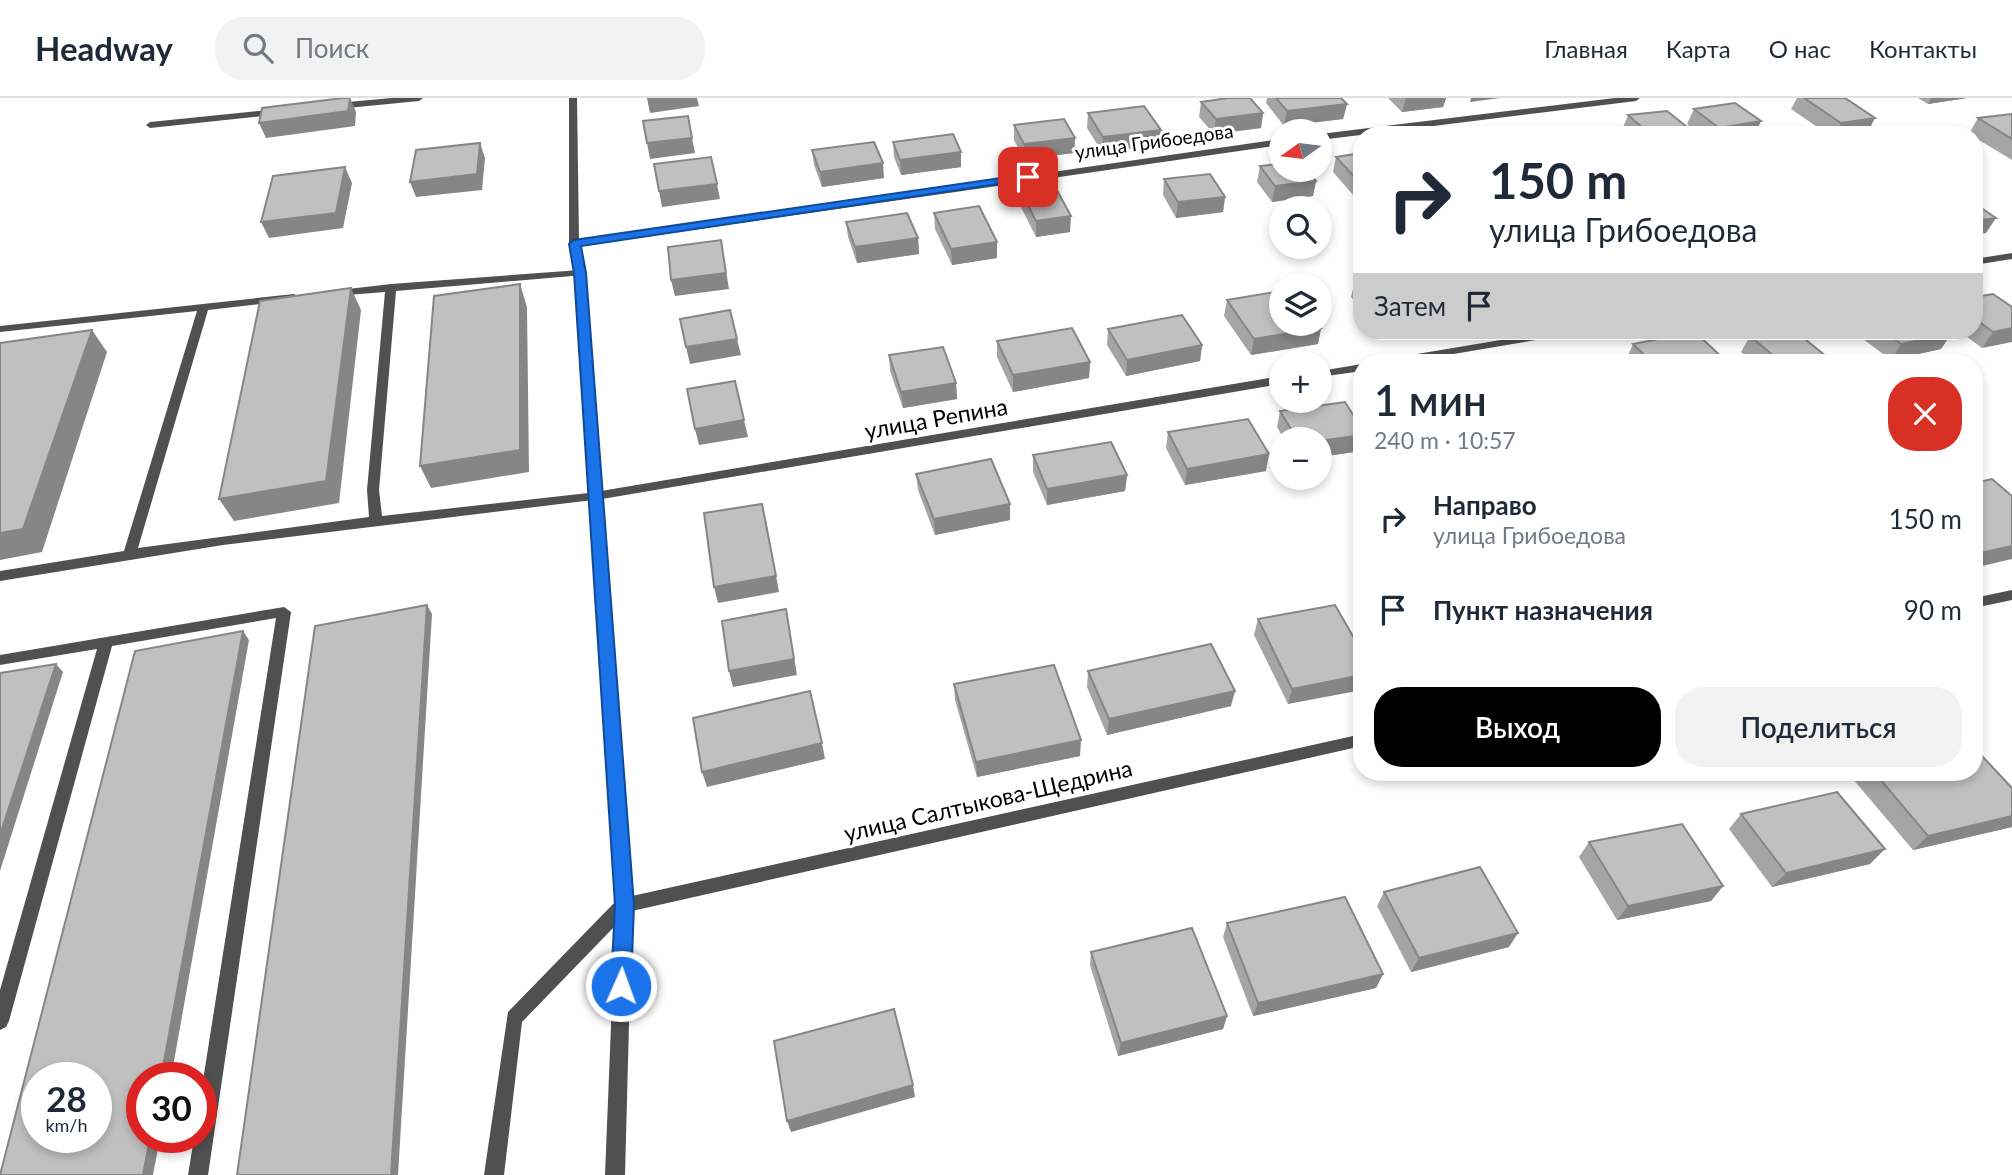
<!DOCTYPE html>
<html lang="ru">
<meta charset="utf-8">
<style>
:root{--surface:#fff;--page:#f2f2f3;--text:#1f2937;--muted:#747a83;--line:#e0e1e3;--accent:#000}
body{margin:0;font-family:Lato,sans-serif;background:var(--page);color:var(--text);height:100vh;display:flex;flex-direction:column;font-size:26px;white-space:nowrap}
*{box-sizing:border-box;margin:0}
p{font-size:23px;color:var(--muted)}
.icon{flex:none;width:38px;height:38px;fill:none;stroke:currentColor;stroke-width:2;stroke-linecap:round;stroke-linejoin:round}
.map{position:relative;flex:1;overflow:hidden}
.side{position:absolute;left:1353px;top:256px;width:630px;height:427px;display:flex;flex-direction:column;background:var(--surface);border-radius:28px;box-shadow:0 4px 10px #0003}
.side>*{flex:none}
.hud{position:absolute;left:1353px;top:28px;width:630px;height:214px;border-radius:28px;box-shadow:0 4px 10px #0003;background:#fff;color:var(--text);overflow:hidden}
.needle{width:46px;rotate:256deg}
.tools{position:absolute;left:1269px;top:21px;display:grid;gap:14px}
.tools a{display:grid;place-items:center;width:63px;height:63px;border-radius:50%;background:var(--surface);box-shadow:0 4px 10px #0003;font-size:35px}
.speed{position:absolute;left:21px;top:964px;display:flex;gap:14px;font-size:35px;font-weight:700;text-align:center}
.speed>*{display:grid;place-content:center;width:91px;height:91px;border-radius:50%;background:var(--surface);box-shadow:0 4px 10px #0003;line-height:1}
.speed small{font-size:18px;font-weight:400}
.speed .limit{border:10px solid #d22;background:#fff;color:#111}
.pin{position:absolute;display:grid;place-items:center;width:60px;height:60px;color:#fff;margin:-30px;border-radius:14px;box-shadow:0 4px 10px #0006}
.me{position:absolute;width:77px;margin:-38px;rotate:2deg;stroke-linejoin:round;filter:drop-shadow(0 0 5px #0008)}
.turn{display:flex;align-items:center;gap:24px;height:147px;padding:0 21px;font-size:32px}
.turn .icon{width:91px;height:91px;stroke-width:2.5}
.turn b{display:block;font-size:49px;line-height:60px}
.then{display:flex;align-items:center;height:66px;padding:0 21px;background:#0003;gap:14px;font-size:26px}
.round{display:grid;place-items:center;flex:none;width:74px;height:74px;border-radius:28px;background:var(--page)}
.head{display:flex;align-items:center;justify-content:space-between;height:119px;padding:0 21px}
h1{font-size:42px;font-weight:600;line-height:52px}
.primary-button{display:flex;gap:14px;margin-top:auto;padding:14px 21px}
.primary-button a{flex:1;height:80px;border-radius:28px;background:var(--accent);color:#fff;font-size:28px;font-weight:600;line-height:80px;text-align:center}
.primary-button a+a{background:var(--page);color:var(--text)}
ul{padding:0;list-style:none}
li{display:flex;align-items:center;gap:21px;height:91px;padding:0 21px}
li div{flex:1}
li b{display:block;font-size:26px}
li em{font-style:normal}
header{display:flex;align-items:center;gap:42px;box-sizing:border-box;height:98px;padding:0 35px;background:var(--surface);border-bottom:2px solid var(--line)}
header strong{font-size:33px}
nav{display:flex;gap:38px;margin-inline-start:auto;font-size:24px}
.search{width:490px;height:63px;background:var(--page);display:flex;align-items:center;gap:18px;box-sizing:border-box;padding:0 24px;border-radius:28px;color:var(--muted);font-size:26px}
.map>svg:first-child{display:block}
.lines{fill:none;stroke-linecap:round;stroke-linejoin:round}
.lane{fill:#505050;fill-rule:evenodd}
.street{fill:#505050;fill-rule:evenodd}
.wall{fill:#a5a5a5}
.shaded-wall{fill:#868686}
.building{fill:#c0c0c0;stroke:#868686;stroke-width:2;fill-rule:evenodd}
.route{fill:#1a73e8;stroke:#114b97;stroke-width:2}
.labels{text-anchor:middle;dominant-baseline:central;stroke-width:6;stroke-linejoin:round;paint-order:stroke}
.far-street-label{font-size:19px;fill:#000;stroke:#fff}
.street-label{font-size:23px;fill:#000;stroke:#fff}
</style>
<header>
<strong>Headway</strong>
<div class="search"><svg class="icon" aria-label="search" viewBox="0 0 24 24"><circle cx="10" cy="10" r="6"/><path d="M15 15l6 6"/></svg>Поиск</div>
<nav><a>Главная</a><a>Карта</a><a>О нас</a><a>Контакты</a></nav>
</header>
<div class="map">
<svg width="2012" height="1077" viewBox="0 0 2012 1077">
<rect width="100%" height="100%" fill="#fff"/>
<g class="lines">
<path class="lane" d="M580 172 584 173V177L396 193 379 392 382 418 597 394 601 395 603 398 601 401 223 447 0 483V473L124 453 197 213 0 234V228L294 196 299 199 294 202 208 212 138 450 369 419 367 392 385 194 335 198 330 195 331 193 391 186Z
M284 509 291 514 208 1077H188L194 1040H201V995L276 520 112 548 9 923 6 929 0 932V892L97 551 0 567V557Z"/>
<path class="street" d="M392 0H423L419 3 337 11 333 8 337 5Z
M569 0H577L579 142 1281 41V47L580 148 585 175 601 393 1281 278V286L602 401 632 798 1362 636V648L632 813 625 1077H605L615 828 522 924 504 1077H484L508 914 615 804 575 175 569 146Z
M1615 0H1640L1636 3 1320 42V36Z
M278 11 281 12V16L150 30 146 27 150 24Z
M2012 155V161L1974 167V161Z
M1554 233H1577L1572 236 1406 264H1381L1387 261Z
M1362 266V273L1320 279V273Z
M2012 492V502L1974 510V500Z"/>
</g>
<path class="wall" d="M1267 0H1341L1347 6 1343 21 1284 28 1266 5Z
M1388 0H1446L1443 9 1402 14Z
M1797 0H1845L1875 20 1867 35 1853 37H1829L1791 11Z
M1918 0H1967L1928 6Z
M1201 4 1263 15 1261 30 1214 36 1199 19Z
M1694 11 1761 23 1754 37H1701L1687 26Z
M1088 15 1159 47 1102 54 1087 30Z
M2012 16V62L1974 39V37L1969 36 1978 20Z
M1628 17 1697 37H1627L1622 32Z
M1014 27 1075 40 1074 55 1024 61 1014 42Z
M893 44 961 69 901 77 894 59Z
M812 52 884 80 822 89 814 67Z
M1362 55V105H1360L1333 74 1336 59Z
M1260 68 1316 83 1313 98 1272 104 1257 84Z
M1164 81 1225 99 1223 114 1176 120 1163 97Z
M1019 90 1070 134 1036 139 1019 105Z
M934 115 997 160 952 167 935 131Z
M846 124 918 140 919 156 857 165 848 139Z
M1362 182V212L1351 199 1355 183Z
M1974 199 2012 209 1982 250 1959 233H1974Z
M1227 202 1321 230 1318 246 1251 257 1224 218Z
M1108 231 1202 247 1200 263 1126 278 1107 247Z
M1857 233H1949L1941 251 1891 262 1855 235Z
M1750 238 1827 259 1824 264H1753L1741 254Z
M997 243 1090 264 1089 280 1013 294 997 259Z
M1633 246 1727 264H1628L1626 262Z
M889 257 956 285 957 301 903 310 890 273Z
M1280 313 1361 353 1320 359V341H1284L1277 329Z
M1168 334 1266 373 1185 387 1166 350Z
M1033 357 1127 377 1125 393 1047 407 1033 374Z
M916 376 1010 406V422L935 437 918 392Z
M1974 385 2012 398 1974 470Z
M1335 507 1288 606 1254 537 1258 521Z
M1088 573 1231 608 1107 637 1087 589Z
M954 586 1080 658 977 679 955 602Z
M1858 674H1974L2012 690V729L1913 752 1852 680Z
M1741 716 1870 766 1772 789 1729 731Z
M1589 744 1723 788 1711 803 1617 822 1579 759Z
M1384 794 1509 849 1411 874 1377 808Z
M1227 825 1383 876 1376 890 1253 918 1223 839Z
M1091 854 1227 918 1223 931 1118 958 1090 867Z"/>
<path class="shaded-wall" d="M350 0 356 14 355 28 266 40 259 25Z
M647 0H697L699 8 650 15Z
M1406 0H1446L1443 9 1402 14Z
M1471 0H1500L1470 4Z
M1931 0H1967L1928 6Z
M1347 6 1343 21 1284 28 1287 13Z
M1263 15 1261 30 1214 36 1216 21Z
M1875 20 1867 35 1853 37H1835L1841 25Z
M1761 23 1754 37H1716L1719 30Z
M1161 32 1159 47 1102 54 1103 39Z
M692 40 695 55 650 61 647 45Z
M1075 40 1074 55 1024 61V46Z
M480 45 485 60 482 92 416 99 410 84Z
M961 54V69L901 77 900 62Z
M883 65 884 80 822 89 820 74Z
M345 69 352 85 343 130 269 140 261 124Z
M1316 83 1313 98 1272 104 1275 88Z
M717 86 720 101 662 109 659 93Z
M1225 99 1223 114 1176 120 1178 104Z
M1071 118 1070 134 1036 139V123Z
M1996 120 1986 135 1974 137V123Z
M918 140 919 156 857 165 855 149Z
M721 142 729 191 675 198 671 182Z
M997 144V160L952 167 951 151Z
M520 186 527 209 529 374 431 390 420 368Z
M351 190 361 212 339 405 234 423 219 401Z
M1321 230 1318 246 1251 257 1254 241Z
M2012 230V244L1982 250 1993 234Z
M92 232 107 254 42 454 0 462V435Z
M1952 235 1941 251 1891 262 1901 246Z
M737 241 741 257 690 266 686 249Z
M1202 247 1200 263 1126 278 1127 262Z
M1827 259 1824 264H1803Z
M1090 264 1089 280 1013 294V277Z
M956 285 957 301 903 310 901 294Z
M744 322 748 339 699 347 695 331Z
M1362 337 1361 353 1320 359V343Z
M1269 356 1266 373 1185 387 1187 371Z
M1127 377 1125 393 1047 407V391Z
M1010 406V422L935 437 934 421Z
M766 422 779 494 718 505 714 489Z
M2012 448V461L1974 470V462L1980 455Z
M427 507 432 516 398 1077H391Z
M786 511 797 577 733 589 729 573Z
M243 533 249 542 171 980H161Z
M56 566 63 574 0 773V737Z
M1362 577V592L1288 606 1292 591Z
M1235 593 1231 608 1107 637 1109 621Z
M1081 642 1080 658 977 679 976 664Z
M822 645 825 661 707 689 702 674Z
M2012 718V729L1913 752 1928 738Z
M1885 751 1870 766 1772 789 1786 775Z
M1723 788 1711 803 1617 822 1628 808Z
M1518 835 1509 849 1411 874 1419 860Z
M1383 876 1376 890 1253 918 1258 905Z
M1227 918 1223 931 1118 958 1121 945Z
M913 987 915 999 791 1034 787 1023Z
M150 1040H160L153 1077H143Z"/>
<path class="building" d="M343 0H350L348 13 259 25 262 10Z
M1228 0H1250L1263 15 1216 21 1201 4Z
M1276 0H1341L1347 6 1287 13Z
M1804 0H1845L1875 20 1841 25Z
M1735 5 1761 23 1719 30 1694 11Z
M1144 8 1161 32 1103 39 1088 15Z
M1667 13 1697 37H1651L1628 17Z
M2012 16V41L1978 20Z
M688 18 692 40 647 45 643 23Z
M1064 21 1075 40 1024 46 1014 27Z
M1566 30 1574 37H1525L1522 34Z
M953 36 961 54 900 62 893 44Z
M874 44 883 65 820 74 812 52Z
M480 45 477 76 410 84 416 52Z
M1362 55V87L1336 59Z
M711 59 717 86 659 93 654 66Z
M1281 66V72H1307L1316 83 1275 88 1260 68Z
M345 69 336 115 261 124 273 78Z
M1210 76 1225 99 1178 104 1164 81Z
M1053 85 1071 118 1036 123 1019 90Z
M1974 105 1996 120 1974 123Z
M979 108 997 144 951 151 934 115Z
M907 115 918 140 855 149 846 124Z
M721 142 726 175 671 182 668 149Z
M1362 182V191L1355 183Z
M520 186V352L420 368 434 198Z
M351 190 326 383 219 401 260 203Z
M1281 193V226H1318L1321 230 1254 241 1227 202Z
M1993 196 2012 209V230L1993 234 1974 220V199Z
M730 212 737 241 686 249 680 221Z
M1182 217 1202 247 1127 262 1108 231Z
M1072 230 1090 264 1013 277 997 243Z
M92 232 23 431 0 435V245Z
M1772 233H1795L1827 259 1803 264H1781L1750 238Z
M1884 233H1949L1952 235 1901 246Z
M1695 234 1727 264H1652L1633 246Z
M943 249 956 285 901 294 889 257Z
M735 283 744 322 695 331 687 291Z
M1345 304 1362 331V337L1320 343V341H1297L1280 313Z
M1248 321 1269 356 1187 371 1168 334Z
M1111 344 1127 377 1047 391 1033 357Z
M991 361 1010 406 934 421 916 376Z
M1992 381 2012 398V448L1980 455 1974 450V385Z
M762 406 776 478 714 489 704 415Z
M427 507 391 1077H237L315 528Z
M1335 507 1362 554V577L1292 591 1258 521Z
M786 511 794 561 729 573 722 523Z
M243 533 161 980H142V1040H150L143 1077H0L135 553ZM37 980H96V1040H37Z
M1211 546 1235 593 1109 621 1088 573Z
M56 566 0 737V575Z
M1054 567 1081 642 976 664 954 586Z
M810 593 822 645 702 674 693 620Z
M1982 658 2012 690V718L1928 738 1874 674H1974V660Z
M1837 694 1885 751 1786 775 1741 716Z
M1682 726 1723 788 1628 808 1589 744Z
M1480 769 1518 835 1419 860 1384 794Z
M1345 799 1383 876 1258 905 1227 825Z
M1192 830 1227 918 1121 945 1091 854Z
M894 911 913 987 787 1023 774 943Z"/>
<path class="route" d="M1028 76 1032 77V81L581 148 586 175 634 807 631 888 628 895 621 897 614 895 611 888 615 807 574 175 569 146 574 142Z"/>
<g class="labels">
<g class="far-street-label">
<text transform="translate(1154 43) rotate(-8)">улица Грибоедова</text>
</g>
<g class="street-label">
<text transform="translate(936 320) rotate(-10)">улица Репина</text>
<text transform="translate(988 702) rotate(-13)">улица Салтыкова-Щедрина</text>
</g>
</g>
</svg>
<div class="tools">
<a><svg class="needle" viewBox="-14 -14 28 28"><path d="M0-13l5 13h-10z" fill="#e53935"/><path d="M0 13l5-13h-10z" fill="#747a83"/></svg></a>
<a><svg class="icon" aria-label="search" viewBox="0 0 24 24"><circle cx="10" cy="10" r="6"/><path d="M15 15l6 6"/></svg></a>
<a><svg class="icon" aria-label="layers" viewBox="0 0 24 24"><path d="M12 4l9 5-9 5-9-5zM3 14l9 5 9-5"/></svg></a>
<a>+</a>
<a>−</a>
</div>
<div class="speed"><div>28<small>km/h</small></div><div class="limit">30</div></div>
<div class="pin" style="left:1028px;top:79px;background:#d93025"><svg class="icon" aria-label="arrive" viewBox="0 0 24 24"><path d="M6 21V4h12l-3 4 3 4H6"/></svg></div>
<svg class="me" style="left:621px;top:888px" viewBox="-20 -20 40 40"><circle r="17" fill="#1a73e8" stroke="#fff" stroke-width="3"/><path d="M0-11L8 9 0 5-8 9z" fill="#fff"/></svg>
<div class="hud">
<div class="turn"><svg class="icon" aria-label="right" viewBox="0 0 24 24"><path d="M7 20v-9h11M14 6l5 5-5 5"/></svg><div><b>150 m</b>улица Грибоедова</div></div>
<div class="then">Затем<svg class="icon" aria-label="arrive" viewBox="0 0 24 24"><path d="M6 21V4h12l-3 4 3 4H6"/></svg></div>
</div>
<section class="side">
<div class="head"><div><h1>1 мин</h1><p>240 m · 10:57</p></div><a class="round" style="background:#d93025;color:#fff"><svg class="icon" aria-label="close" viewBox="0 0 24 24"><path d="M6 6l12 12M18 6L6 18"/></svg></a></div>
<ul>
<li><svg class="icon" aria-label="right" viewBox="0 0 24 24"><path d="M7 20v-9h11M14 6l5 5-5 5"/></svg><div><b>Направо</b><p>улица Грибоедова</p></div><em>150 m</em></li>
<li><svg class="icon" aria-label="arrive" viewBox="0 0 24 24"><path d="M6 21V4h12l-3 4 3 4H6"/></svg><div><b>Пункт назначения</b></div><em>90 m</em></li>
</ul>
<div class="primary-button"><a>Выход</a><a>Поделиться</a></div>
</section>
</div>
